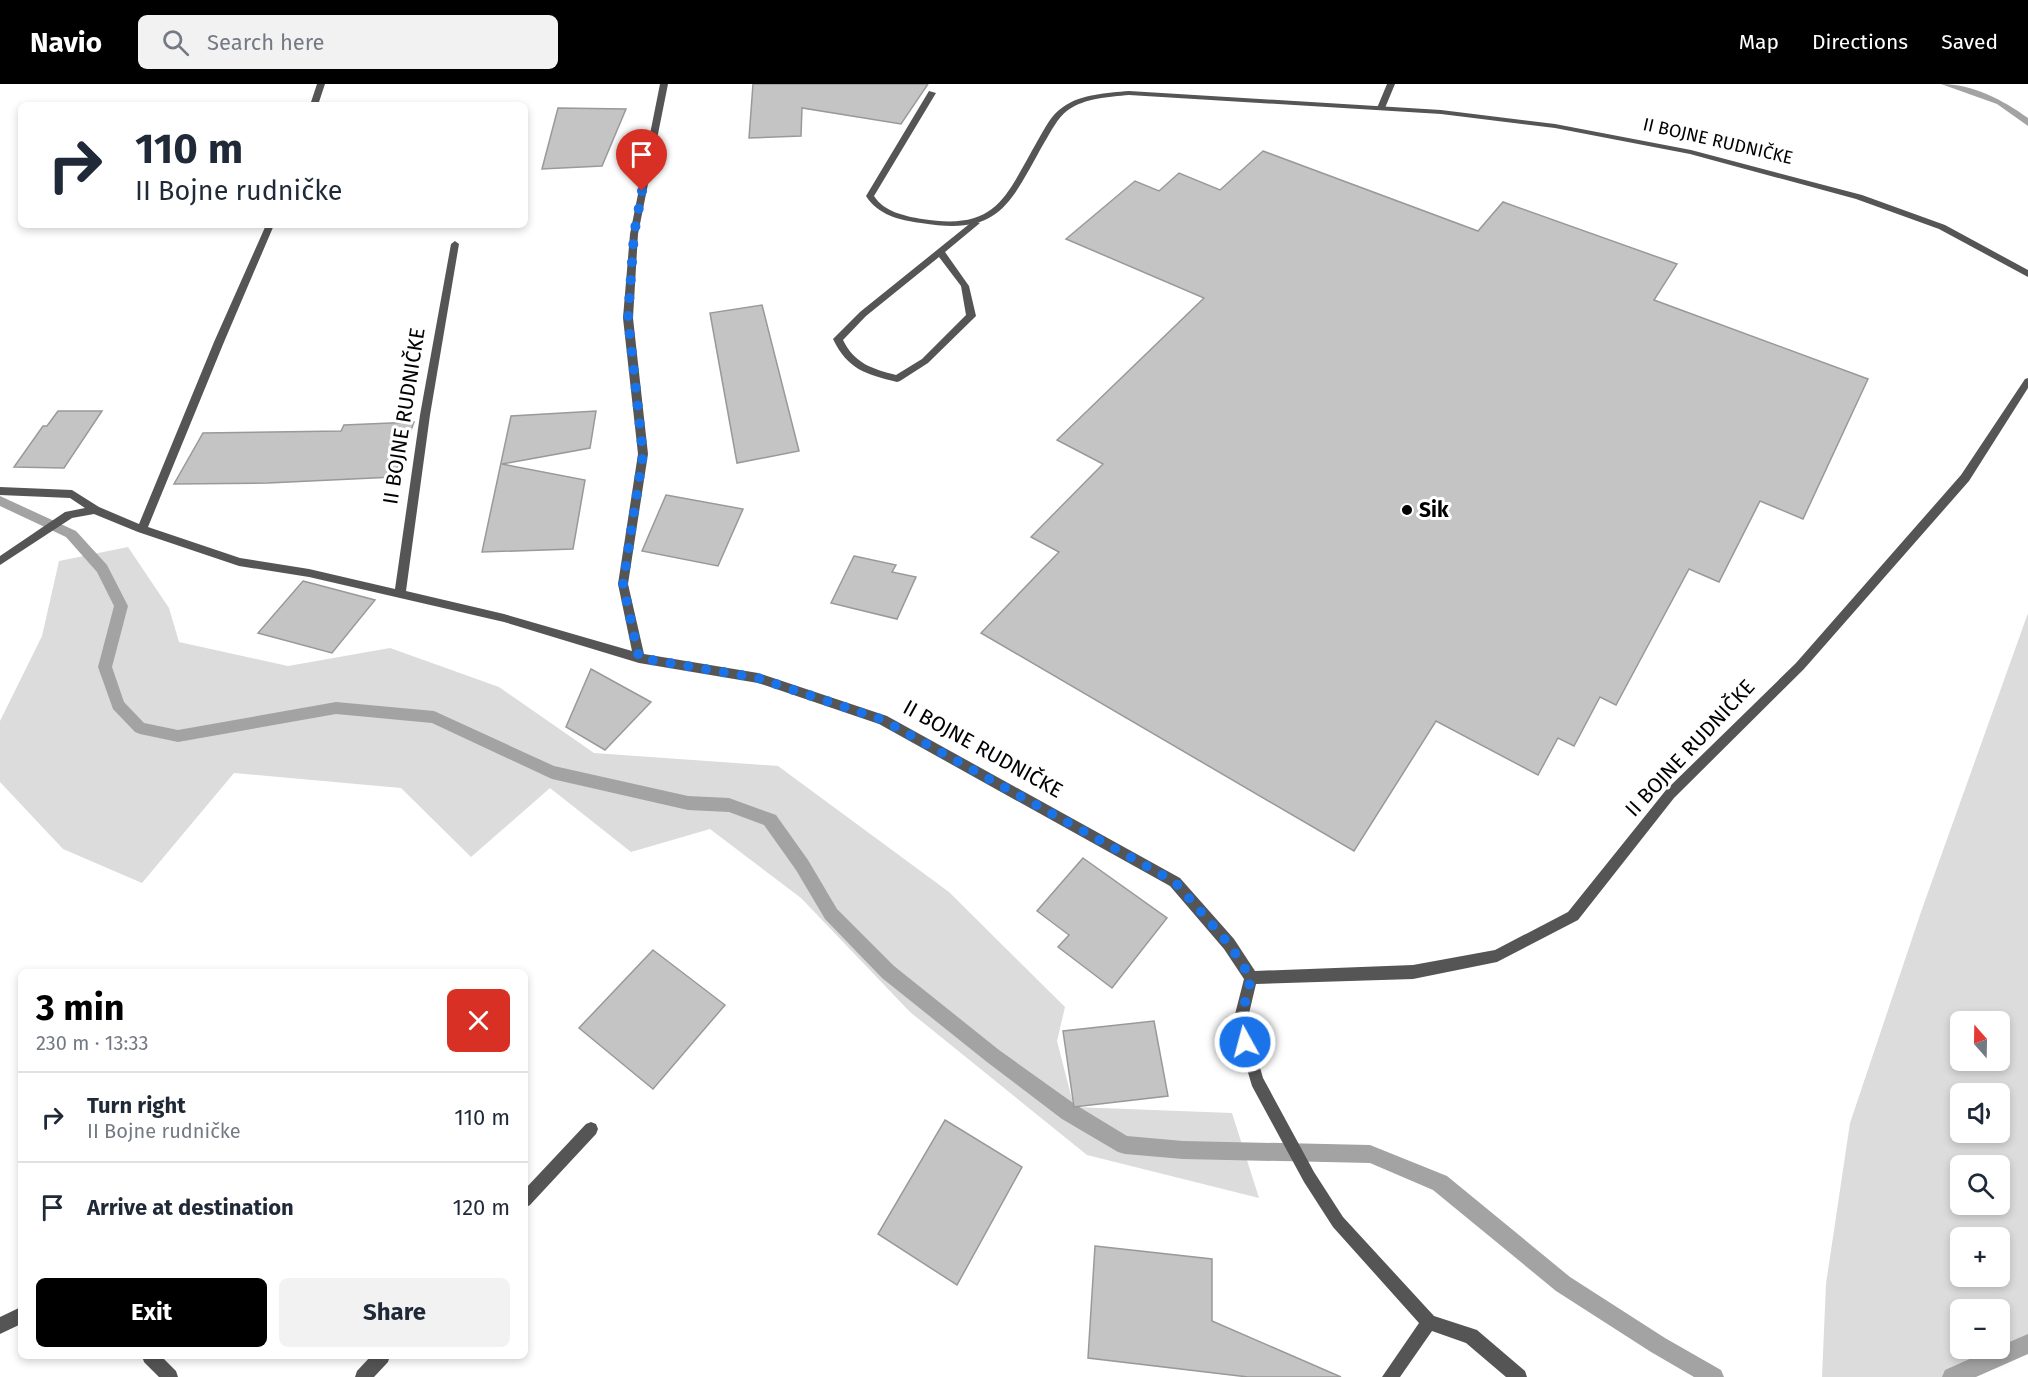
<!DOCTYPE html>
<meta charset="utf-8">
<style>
:root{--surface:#fff;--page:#f2f2f3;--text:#1f2937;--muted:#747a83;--line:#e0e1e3;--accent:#000}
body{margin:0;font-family:"Fira Sans",sans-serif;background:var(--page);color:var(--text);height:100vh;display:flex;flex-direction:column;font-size:22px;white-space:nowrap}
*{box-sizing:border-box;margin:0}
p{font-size:20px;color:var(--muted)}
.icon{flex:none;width:33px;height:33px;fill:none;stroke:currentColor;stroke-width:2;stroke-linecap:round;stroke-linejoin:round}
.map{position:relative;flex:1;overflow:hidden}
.side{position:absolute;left:18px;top:885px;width:510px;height:390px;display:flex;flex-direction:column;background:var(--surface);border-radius:9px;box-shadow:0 3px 9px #0003}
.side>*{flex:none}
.guide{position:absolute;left:18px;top:18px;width:510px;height:126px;border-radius:9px;box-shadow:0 3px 9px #0003;background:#fff;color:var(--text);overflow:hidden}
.needle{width:39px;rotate:340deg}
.tools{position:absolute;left:1950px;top:927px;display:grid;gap:12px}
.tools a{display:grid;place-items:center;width:60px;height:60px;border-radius:9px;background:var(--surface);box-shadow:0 3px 9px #0003;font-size:30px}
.pin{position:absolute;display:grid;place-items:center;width:51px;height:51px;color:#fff;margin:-62px -26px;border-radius:50% 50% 50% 0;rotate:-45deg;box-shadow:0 0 6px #0007}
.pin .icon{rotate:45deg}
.me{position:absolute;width:66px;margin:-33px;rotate:353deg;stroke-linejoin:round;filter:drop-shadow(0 0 4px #0008)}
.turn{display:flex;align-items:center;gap:21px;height:126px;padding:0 18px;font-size:27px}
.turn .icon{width:78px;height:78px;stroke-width:2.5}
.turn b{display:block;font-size:42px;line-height:51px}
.round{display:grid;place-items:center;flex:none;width:63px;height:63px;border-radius:9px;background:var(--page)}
.summary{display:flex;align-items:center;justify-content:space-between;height:102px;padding:0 18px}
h1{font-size:36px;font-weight:700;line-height:45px;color:var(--accent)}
.primary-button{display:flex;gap:12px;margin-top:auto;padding:12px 18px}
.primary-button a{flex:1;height:69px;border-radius:9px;background:var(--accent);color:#fff;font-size:24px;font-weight:700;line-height:69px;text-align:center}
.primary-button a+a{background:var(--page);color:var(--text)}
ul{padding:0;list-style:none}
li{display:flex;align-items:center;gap:18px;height:90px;padding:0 18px;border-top:2px solid var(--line)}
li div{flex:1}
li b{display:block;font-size:22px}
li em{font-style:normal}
header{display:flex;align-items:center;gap:36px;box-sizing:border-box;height:84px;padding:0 30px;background:var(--accent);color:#fff}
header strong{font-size:28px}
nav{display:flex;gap:33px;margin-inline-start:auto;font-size:21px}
.search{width:420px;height:54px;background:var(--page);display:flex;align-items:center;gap:15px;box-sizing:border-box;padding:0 21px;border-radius:9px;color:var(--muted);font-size:22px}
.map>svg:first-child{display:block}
.green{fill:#dcdcdc;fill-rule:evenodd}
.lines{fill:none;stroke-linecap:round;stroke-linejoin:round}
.stream{fill:#a3a3a3;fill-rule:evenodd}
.building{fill:#c4c4c4;stroke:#999;stroke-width:1.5}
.service{fill:#555;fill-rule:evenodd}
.minor{fill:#555;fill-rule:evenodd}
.route{stroke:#1a73e8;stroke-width:10;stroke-dasharray:0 18}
.poi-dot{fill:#000;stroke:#fff;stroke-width:2}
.labels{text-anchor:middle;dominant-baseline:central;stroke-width:6;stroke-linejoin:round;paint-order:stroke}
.far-street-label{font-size:18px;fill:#000;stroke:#fff}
.street-label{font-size:21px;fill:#000;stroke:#fff}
.poi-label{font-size:21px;font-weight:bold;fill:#000;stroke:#fff;text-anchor:start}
</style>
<header>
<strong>Navio</strong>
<div class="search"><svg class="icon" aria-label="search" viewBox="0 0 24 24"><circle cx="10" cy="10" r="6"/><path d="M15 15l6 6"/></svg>Search here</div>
<nav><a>Map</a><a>Directions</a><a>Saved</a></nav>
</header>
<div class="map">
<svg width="2028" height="1293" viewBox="0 0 2028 1293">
<rect width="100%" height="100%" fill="#fff"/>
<path class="green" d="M128 463 169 524 179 558 288 582 390 564 499 603 594 669 778 682 949 808 1065 923 1057 957 1074 1023 1232 1029 1259 1114 1087 1071 910 928 801 814 710 745 631 768 550 704 471 773 401 704 234 689 142 799 63 765 0 698V637L42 552 59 477Z
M2028 529V1260L1952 1293H1822L1826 1200 1850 1039 1922 825ZM1960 938H2000V976H1960ZM1960 1010H2000V1048H1960ZM1960 1082H2000V1120H1960ZM1960 1154H2000V1192H1960ZM1960 1226H2000V1264H1960Z"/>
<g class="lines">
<path class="stream" d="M1941 0C1973 0 2003 16 2028 34V42L1997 20Z
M0 412 76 447 107 481 128 522 112 583 124 618 144 639 178 646 336 618 434 627 554 682 688 712 729 714 776 731 808 776 837 825 894 882 999 966 1076 1021 1127 1052 1183 1057 1370 1061 1447 1092 1570 1193 1665 1254 1721 1286 1724 1293H1694L1651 1268 1556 1207 1433 1106 1370 1079 1183 1075 1125 1070 1118 1068 1062 1035 987 978 882 894 825 835 796 786 764 741 729 728 688 726 552 695 432 639 336 630 178 658 140 650 135 648 113 625 98 583 114 522 97 488 66 453 0 422Z
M2028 1250V1270L1976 1293H1942L1945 1286 1994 1264H2000V1262Z"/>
</g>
<path class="building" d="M753 0H928L901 40 802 24 801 52 749 54Z
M558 24 626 25 602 82 542 85Z
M1263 67 1478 147 1503 118 1677 180 1654 216 1868 295 1803 435 1760 417 1719 498 1689 485 1616 621 1600 613 1574 662 1558 654 1538 691 1436 637 1354 767 981 549 1059 468 1031 453 1103 380 1057 356 1204 214 1066 155 1135 97 1159 107 1179 89 1220 106Z
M762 221 799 367 737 379 710 229Z
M58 327H102L64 384 14 383 43 342H47Z
M596 327 590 364 502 380 585 396 573 465 482 468 511 332Z
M414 338 394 393 268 399 174 400 203 349 341 347 344 341Z
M666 411 743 425 718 482 642 467Z
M854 472 896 481 892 488 916 493 897 535 831 519Z
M303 497 375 516 332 569 258 549Z
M591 585 651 618 605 666 566 643Z
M1083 774 1167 834 1112 904 1058 863 1069 851 1037 827Z
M653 866 725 921 653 1005 579 944Z
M1154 937 1168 1012 1074 1023 1063 947Z
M945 1036 1022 1083 957 1201 878 1150Z
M1095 1162 1212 1175V1237L1341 1293H1248L1088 1274Z"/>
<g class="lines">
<path class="service" d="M1387 0H1395L1385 24 1378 26 1377 24Z
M973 137 980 139 945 168 969 202 976 232 974 234 928 279 900 297 897 298C866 290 848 286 833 255L860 228ZM939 173 961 202 966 231 922 275 896 291C872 285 854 279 843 256L866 232Z"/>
<path class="minor" d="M317 0H325L318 21H310Z
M660 0H668L638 150 633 234 648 370 628 500 644 570 758 589 887 632 1180 794 1234 855 1255 887 1413 881 1495 866 1568 828 1666 706 1796 579 1961 391 2025 295 2028 294V304L1969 397 1804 585 1674 714 1578 836 1497 878 1413 895 1256 900 1247 938 1263 994 1314 1088 1343 1133 1434 1232 1477 1246 1525 1287 1527 1293H1506L1466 1259 1432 1247 1400 1293H1382L1419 1239 1333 1143 1304 1098 1252 1002 1233 938 1244 895 1224 865 1170 802 879 640 758 599 639 579 504 538 309 493 239 482 138 448 94 430 72 434 0 481V472L65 428 85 424 70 414 0 411V403L72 406 99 423 139 440 214 258 266 141H274L224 258 148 443 240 474 309 485 395 505 420 331 451 160 455 157 459 160 430 331 406 507 504 530 632 567 618 500 638 370 623 234 630 150Z
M929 7 936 9 874 112C884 128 905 132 922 135 998 147 1005 113 1038 56 1045 44 1051 31 1063 23 1081 10 1107 9 1129 7L1441 26 1555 40 1691 66 1862 111 1945 141 2028 186V193L1939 145 1856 115 1690 70 1555 44 1441 30 1129 11C1109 13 1085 14 1068 26 1057 34 1051 48 1044 59 1009 121 1000 152 921 139 899 136 878 131 866 112Z
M591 1038 596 1040 598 1045 596 1050 530 1121 525 1124V1105L586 1040Z
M21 1223V1240L0 1250V1233Z
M142 1272H161L176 1287 178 1293H159L144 1278Z
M371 1272H390L388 1278 374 1293H355L357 1287Z"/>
</g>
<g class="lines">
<path class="route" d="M642 107 634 150 628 234 643 370 623 500 639 574 758 594 883 636 1175 798 1229 860 1251 894 1240 938 1245 958"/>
</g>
<circle class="poi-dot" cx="1407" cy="426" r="6"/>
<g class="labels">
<g class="far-street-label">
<text transform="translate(1718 57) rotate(13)">II BOJNE RUDNIČKE</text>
</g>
<g class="street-label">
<text transform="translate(404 332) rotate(-81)">II BOJNE RUDNIČKE</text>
<text transform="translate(1690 664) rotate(-47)">II BOJNE RUDNIČKE</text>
<text transform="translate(983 665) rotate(29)">II BOJNE RUDNIČKE</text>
</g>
<g class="poi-label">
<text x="1419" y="426">Sik</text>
</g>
</g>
</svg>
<div class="tools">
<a><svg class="needle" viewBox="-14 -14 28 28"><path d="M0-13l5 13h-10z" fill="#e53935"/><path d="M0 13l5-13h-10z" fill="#747a83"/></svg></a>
<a><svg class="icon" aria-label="sound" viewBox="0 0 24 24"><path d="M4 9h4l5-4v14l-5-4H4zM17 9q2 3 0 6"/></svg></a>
<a><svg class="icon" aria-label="search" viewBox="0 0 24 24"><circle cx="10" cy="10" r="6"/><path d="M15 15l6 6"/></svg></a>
<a>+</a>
<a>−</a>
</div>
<div class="pin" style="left:642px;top:107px;background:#d93025"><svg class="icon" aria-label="arrive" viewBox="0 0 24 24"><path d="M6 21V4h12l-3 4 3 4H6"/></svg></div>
<svg class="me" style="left:1245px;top:958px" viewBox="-20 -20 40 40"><circle r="17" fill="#1a73e8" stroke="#fff" stroke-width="3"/><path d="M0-11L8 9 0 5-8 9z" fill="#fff"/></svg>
<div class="guide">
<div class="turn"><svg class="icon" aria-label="right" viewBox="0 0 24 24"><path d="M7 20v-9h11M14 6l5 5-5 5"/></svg><div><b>110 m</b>II Bojne rudničke</div></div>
</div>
<section class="side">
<div class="summary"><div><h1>3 min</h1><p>230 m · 13:33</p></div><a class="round" style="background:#d93025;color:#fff"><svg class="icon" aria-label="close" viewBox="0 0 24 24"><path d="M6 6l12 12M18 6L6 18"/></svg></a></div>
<ul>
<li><svg class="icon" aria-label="right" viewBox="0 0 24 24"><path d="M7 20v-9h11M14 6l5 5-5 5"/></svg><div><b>Turn right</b><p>II Bojne rudničke</p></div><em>110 m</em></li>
<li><svg class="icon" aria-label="arrive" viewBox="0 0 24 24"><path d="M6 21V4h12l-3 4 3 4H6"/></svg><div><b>Arrive at destination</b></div><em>120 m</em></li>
</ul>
<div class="primary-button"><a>Exit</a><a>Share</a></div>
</section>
</div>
